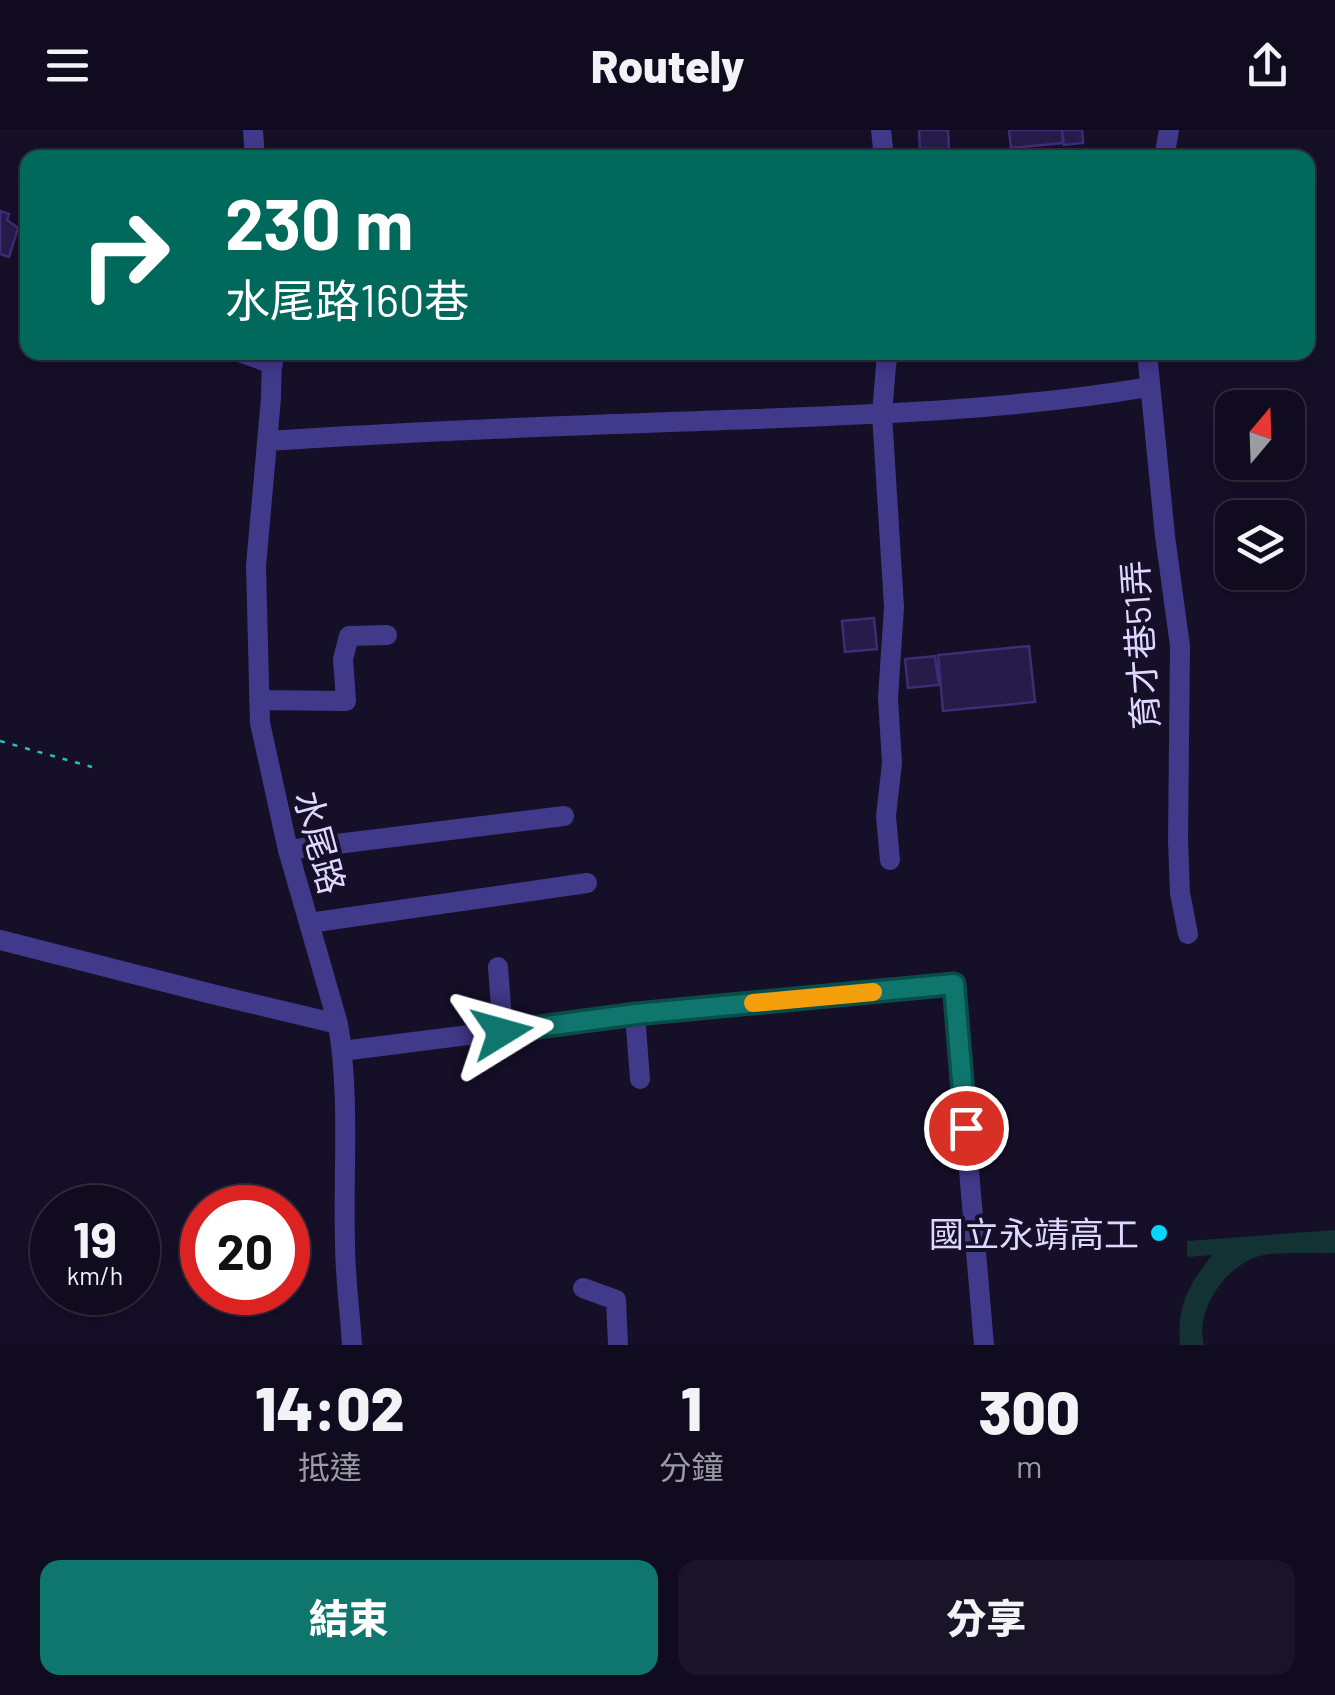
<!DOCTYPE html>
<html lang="zh-TW">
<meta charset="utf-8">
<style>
:root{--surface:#100b1e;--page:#191427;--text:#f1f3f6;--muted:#9c9ba4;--line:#302b3c;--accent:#0f766e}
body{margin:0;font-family:Barlow,"Noto Sans TC",sans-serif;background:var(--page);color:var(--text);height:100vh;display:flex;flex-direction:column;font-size:38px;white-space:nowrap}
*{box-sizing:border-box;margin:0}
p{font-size:32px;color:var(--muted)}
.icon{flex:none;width:55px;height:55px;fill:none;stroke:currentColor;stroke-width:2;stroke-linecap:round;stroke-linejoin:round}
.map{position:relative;height:1215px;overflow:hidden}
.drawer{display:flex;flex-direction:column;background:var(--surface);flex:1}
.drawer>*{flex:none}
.banner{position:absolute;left:20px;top:20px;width:1295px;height:210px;border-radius:20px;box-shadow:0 5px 15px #0003,0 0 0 2px var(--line);background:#00695c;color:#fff;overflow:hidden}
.needle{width:65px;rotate:19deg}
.controls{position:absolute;left:1215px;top:260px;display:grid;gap:20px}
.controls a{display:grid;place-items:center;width:90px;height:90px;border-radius:20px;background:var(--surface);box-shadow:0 5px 15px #0003,0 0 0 2px var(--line);font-size:50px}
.speed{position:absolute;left:30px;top:1055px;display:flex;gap:20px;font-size:50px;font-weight:700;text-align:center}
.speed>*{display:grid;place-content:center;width:130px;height:130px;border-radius:50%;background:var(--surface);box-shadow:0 5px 15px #0003,0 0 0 2px var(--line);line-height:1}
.speed small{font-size:25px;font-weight:400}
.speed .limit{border:15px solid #d22;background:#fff;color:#111}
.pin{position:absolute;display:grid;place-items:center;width:85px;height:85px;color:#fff;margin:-42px;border:5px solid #fff;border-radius:50%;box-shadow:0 2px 10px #0007}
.me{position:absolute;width:110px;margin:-55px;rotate:82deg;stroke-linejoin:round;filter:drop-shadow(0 0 8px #0008)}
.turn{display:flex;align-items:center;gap:35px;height:210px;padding:0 40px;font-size:45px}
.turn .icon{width:130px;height:130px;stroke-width:2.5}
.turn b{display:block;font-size:70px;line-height:85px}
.eta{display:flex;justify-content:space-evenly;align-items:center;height:170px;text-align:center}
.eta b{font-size:60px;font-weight:800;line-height:70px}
.primary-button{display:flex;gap:20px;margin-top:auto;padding:20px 40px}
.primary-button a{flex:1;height:115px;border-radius:20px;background:var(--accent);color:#fff;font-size:40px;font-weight:800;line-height:115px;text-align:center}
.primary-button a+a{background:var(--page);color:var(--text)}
header{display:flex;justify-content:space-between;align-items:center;height:130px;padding:0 40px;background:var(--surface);font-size:45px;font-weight:800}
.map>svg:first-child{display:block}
.green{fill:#123233}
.building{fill:#271b4a;stroke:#3f2c77;stroke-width:2.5}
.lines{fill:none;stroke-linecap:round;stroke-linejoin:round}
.path{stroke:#2cbebd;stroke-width:2.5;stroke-dasharray:5 8;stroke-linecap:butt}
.minor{stroke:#413989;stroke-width:20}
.route-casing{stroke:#0a4d48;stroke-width:25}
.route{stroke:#0f766e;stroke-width:18}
.slow{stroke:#f59e0b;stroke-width:18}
.poi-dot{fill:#03d7ff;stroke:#150f28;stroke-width:4}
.labels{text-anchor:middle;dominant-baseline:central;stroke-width:8;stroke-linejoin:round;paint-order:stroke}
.street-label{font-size:35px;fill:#ded7ff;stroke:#150f28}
.poi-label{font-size:35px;fill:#ded7ff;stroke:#150f28;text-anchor:end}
</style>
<header><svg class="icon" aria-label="menu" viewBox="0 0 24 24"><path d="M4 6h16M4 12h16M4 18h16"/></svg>Routely<svg class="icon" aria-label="share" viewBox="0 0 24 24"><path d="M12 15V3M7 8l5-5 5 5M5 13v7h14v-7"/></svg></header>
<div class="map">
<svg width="1335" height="1215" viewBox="0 0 1335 1215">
<rect width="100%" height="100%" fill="#150f28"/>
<path class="green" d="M1335 1100V1123C1315 1124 1273 1121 1256 1127 1224 1139 1195 1180 1204 1215H1180C1177 1173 1188 1157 1212 1125L1187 1127V1111Z"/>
<path class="building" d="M919 0H948L949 19H920Z
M1009 0H1062L1063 13 1011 18Z
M1062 0H1082L1083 13 1064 15Z
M0 81 9 84 7 90 18 98 9 127 0 124Z
M874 488 877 519 845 522 842 491Z
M1029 516 1035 572 943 581 938 525Z
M935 526 939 555 908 558 905 529Z"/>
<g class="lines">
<path class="path" d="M0 611 92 637"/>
<path class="minor" d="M253 0 255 28
M881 0 884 28
M1164 28 1169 0
M239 222 273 234
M272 222 271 268 256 436 260 593 288 720 338 894C350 966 343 1040 345 1113 345 1147 350 1181 352 1215
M889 222 886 235 882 284 894 477 888 568 892 633 886 686 890 730
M1147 222 1165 406 1180 516 1178 711 1180 763 1188 804
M268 311C430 300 593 295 755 289 887 284 1019 279 1149 257
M259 570 346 571 343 529 349 506 387 505
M288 720 564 686
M309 793 587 753
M0 810 212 864 338 894
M498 837 503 902
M635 884 640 949
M342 921 635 884 953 854 984 1215
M583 1158 616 1170 618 1215"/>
</g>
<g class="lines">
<defs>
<path id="route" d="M502 902 636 884 954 854 966 998"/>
</defs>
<use href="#route" class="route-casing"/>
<use href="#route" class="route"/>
<path class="slow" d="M753 873 873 862"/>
</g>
<circle class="poi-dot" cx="1159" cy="1103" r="10"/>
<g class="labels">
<g class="street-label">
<text transform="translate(1139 515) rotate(-94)">育才巷51弄</text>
<text transform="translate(321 712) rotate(75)">水尾路</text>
</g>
<g class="poi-label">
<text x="1139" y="1103">國立永靖高工</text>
</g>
</g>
</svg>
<div class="controls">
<a><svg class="needle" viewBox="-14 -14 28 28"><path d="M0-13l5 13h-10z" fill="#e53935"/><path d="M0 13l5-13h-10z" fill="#9c9ba4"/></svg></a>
<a><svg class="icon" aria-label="layers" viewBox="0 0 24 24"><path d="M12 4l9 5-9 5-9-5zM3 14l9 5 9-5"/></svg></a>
</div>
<div class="speed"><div>19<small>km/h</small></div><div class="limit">20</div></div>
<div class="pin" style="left:966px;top:998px;background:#d93025"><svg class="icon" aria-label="arrive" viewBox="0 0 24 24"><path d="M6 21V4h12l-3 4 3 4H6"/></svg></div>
<svg class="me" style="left:502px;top:902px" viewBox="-20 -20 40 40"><path d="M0-17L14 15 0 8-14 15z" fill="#0f766e" stroke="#fff" stroke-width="4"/></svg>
<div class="banner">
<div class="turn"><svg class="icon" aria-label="right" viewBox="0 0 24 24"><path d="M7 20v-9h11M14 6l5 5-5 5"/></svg><div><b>230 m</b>水尾路160巷</div></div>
</div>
</div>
<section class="drawer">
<div class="eta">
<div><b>14:02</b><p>抵達</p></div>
<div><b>1</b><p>分鐘</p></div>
<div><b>300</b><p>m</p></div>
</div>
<div class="primary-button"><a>結束</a><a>分享</a></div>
</section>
